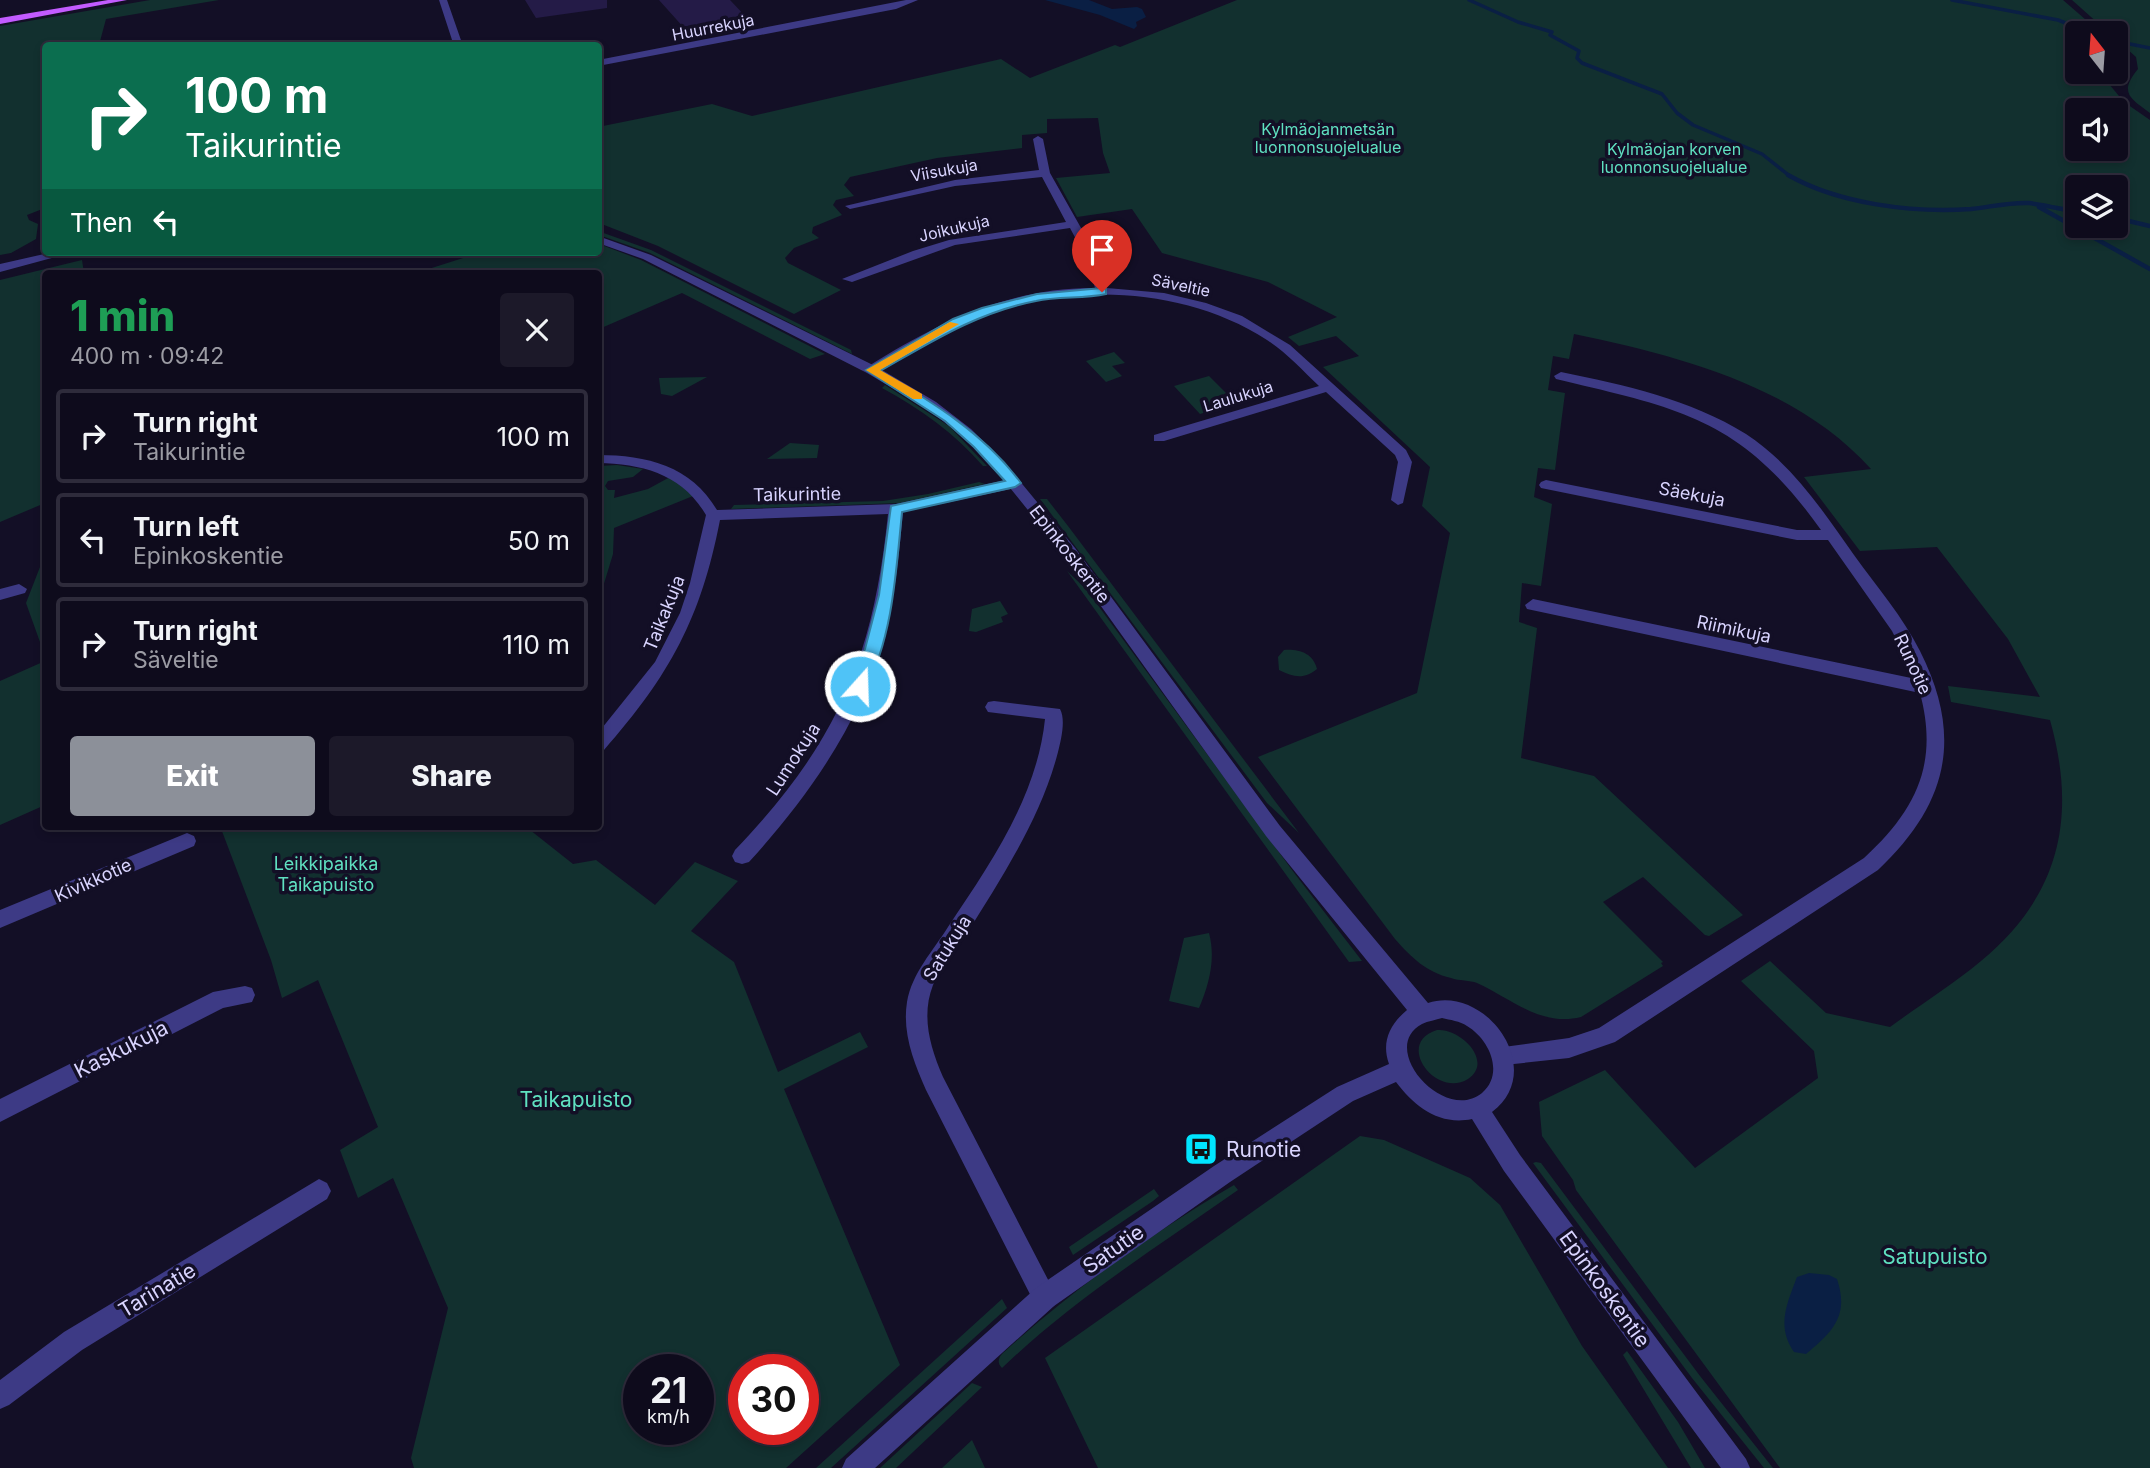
<!DOCTYPE html>
<meta charset="utf-8">
<style>
:root{--surface:#0e0b1c;--page:#1c1929;--text:#f1f3f6;--muted:#9b9ba3;--line:#2e2b3b;--accent:#8c9099}
body{margin:0;font-family:Inter,sans-serif;background:var(--page);color:var(--text);height:100vh;display:flex;flex-direction:column;font-size:26px;white-space:nowrap}
*{box-sizing:border-box;margin:0}
p{font-size:23px;color:var(--muted)}
.icon{flex:none;width:38px;height:38px;fill:none;stroke:currentColor;stroke-width:2;stroke-linecap:round;stroke-linejoin:round}
.map{position:relative;flex:1;overflow:hidden}
.sheet{position:absolute;left:42px;top:270px;width:560px;height:560px;display:flex;flex-direction:column;background:var(--surface);border-radius:7px;box-shadow:0 4px 10px #0003,0 0 0 2px var(--line)}
.sheet>*{flex:none}
.hud{position:absolute;left:42px;top:42px;width:560px;height:214px;border-radius:7px;box-shadow:0 4px 10px #0003,0 0 0 2px var(--line);background:#0b6e4f;color:#fff;overflow:hidden}
.needle{width:46px;rotate:343deg}
.fabs{position:absolute;left:2065px;top:21px;display:grid;gap:14px}
.fabs a{display:grid;place-items:center;width:63px;height:63px;border-radius:7px;background:var(--surface);box-shadow:0 4px 10px #0003,0 0 0 2px var(--line);font-size:35px}
.speed{position:absolute;left:623px;top:1354px;display:flex;gap:14px;font-size:35px;font-weight:700;text-align:center}
.speed>*{display:grid;place-content:center;width:91px;height:91px;border-radius:50%;background:var(--surface);box-shadow:0 4px 10px #0003,0 0 0 2px var(--line);line-height:1}
.speed small{font-size:18px;font-weight:400}
.speed .limit{border:10px solid #d22;background:#fff;color:#111}
.pin{position:absolute;display:grid;place-items:center;width:60px;height:60px;color:#fff;margin:-72px -30px;border-radius:50% 50% 50% 0;rotate:-45deg;box-shadow:0 0 7px #0007}
.pin .icon{rotate:45deg}
.me{position:absolute;width:77px;margin:-38px;rotate:20deg;stroke-linejoin:round;filter:drop-shadow(0 0 5px #0008)}
.turn{display:flex;align-items:center;gap:24px;height:147px;padding:0 28px;font-size:32px}
.turn .icon{width:91px;height:91px;stroke-width:2.5}
.turn b{display:block;font-size:49px;line-height:60px}
.then{display:flex;align-items:center;height:66px;padding:0 28px;background:#0003;gap:14px;font-size:26px}
.round{display:grid;place-items:center;flex:none;width:74px;height:74px;border-radius:7px;background:var(--page)}
.overview{display:flex;align-items:center;justify-content:space-between;height:119px;padding:0 28px}
h1{font-size:42px;font-weight:800;line-height:52px;color:#1e9e55}
.action{display:flex;gap:14px;margin-top:auto;padding:14px 28px}
.action a{flex:1;height:80px;border-radius:7px;background:var(--accent);color:#fff;font-size:28px;font-weight:800;line-height:80px;text-align:center}
.action a+a{background:var(--page);color:var(--text)}
ul{padding:0;list-style:none}
li{display:flex;align-items:center;gap:21px;height:94px;margin:0 14px 10px;padding:0 14px;border:4px solid var(--line);border-radius:7px}
li div{flex:1}
li b{display:block;font-size:26px}
li em{font-style:normal}
.map>svg:first-child{display:block}
.green{fill:#12302f;fill-rule:evenodd}
.water{fill:#0a1f44}
.lines{fill:none;stroke-linecap:round;stroke-linejoin:round}
.stream-far1{stroke:#0a1f44;stroke-width:3.5}
.stream{stroke:#0a1f44;stroke-width:4.5}
.building{fill:#241b47}
.minor{fill:#3d3a85;fill-rule:evenodd}
.tertiary{fill:#3d3a85;fill-rule:evenodd}
.primary{fill:#c25bff;fill-rule:evenodd}
.route{fill:#4fc3f7;stroke:#337fa1;stroke-width:2}
.slow{fill:#f59e0b}
.labels{text-anchor:middle;dominant-baseline:central;stroke-width:7;stroke-linejoin:round;paint-order:stroke}
.far-street-label{font-size:16px;fill:#d9d4ff;stroke:#130f26}
.far-park-label{font-size:16px;fill:#5fe0c0;stroke:#130f26}
.street-label{font-size:18px;fill:#d9d4ff;stroke:#130f26}
.park-label{font-size:18px;fill:#5fe0c0;stroke:#130f26}
.near-street-label{font-size:21px;fill:#d9d4ff;stroke:#130f26}
.near-park-label{font-size:21px;fill:#5fe0c0;stroke:#130f26}
.near-poi-label{font-size:21px;fill:#d9d4ff;stroke:#130f26;text-anchor:start}
</style>
<div class="map">
<svg width="2150" height="1468" viewBox="0 0 2150 1468">
<rect width="100%" height="100%" fill="#130f26"/>
<path class="green" d="M150 0H219L106 19 99 45 46 46 45 208 27 215 29 220 38 224 36 239 11 253 0 255V26Z
M1237 0H2063L2101 33H2077V72H2116V48L2126 58 2125 65 2109 84 2124 102 2150 120V1468H1780L1576 1190 1573 1180 1542 1136 1539 1102 1605 1070 1695 1168 1818 1078 1814 1051 1741 981 1770 961 1826 1013 1890 1027C1920 1005 1952 985 1981 961 2061 895 2077 816 2050 720L1951 702 1948 686 2040 697 2008 639 1937 547 1860 551 1804 477 1871 469C1796 386 1679 356 1574 334L1569 359 1553 356 1548 390 1565 393 1555 470 1538 468 1534 497 1552 504 1541 586 1522 583 1519 622 1537 628 1521 758 1594 776 1743 915 1709 936 1705 935 1643 877 1603 902 1663 962 1661 963 1663 966 1581 1017C1541 1027 1512 999 1477 983 1470 980 1459 981 1451 978 1426 972 1412 958 1395 939L1258 757 1417 693 1450 533 1422 506 1430 467 1323 367 1359 356 1336 336 1299 346 1288 337 1337 317 1268 282 1162 253 1132 209 1077 217 1056 178 1110 173 1103 153 1098 118 1047 119V133L1022 135V148L937 158 850 177 844 185 854 196 836 200 833 205 842 215 813 227 812 233 819 238 794 248 785 258 788 263 841 290 794 314 658 246 599 223 598 127 712 104 752 116 1001 59 1030 78 1115 45 1120 47ZM2077 110H2116V149H2077ZM2077 187H2116V226H2077Z
M2072 0H2150V113C2129 98 2119 92 2138 69L2136 57 2116 39V33H2109Z
M598 231 651 250 851 350 852 354 650 253 599 235Z
M599 244 641 260 825 354 810 359 682 293 599 329 598 273H416L482 252H598Z
M82 260 84 273H46L45 503 0 522V280Z
M1114 352 1125 363 1112 366 1122 376 1106 382 1086 361Z
M1209 376 1236 403 1200 414 1174 386Z
M707 377 672 396 661 394 659 378Z
M885 385 949 426 987 466H983C954 433 921 409 882 388Z
M790 443 819 445 817 458 767 459Z
M617 465 643 469 633 477 608 481 605 486 608 490H615L614 498 648 489 670 477 686 487 693 496 614 528 613 554 599 600V466Z
M979 482 985 484 900 503 731 509 734 505 883 501 928 494Z
M1040 499H1047L1068 526 1299 833 1267 803Z
M45 540H46L45 656 26 603 40 567Z
M1067 571 1086 589 1295 874 1362 961 1349 962Z
M1000 601 1008 614 1001 617 1003 622 976 632 969 631 972 609Z
M1284 650C1299 649 1313 653 1317 669 1304 680 1293 677 1279 670L1278 657Z
M45 661V805L0 825V681Z
M220 826H525L573 864 596 860 655 905 695 862 738 881 691 931 734 962 778 1072 860 1032 868 1047 784 1089 900 1365 786 1468H414L411 1458 448 1308 393 1178 358 1198 340 1150 378 1127 318 980 282 998 271 960ZM639 1370H698V1430H639ZM744 1370H803V1430H744Z
M1209 933C1216 959 1209 985 1199 1008L1169 1001 1184 938Z
M1437 1030C1461 1028 1494 1062 1468 1079 1436 1099 1394 1043 1437 1030Z
M1360 1136 1384 1140 1470 1178 1500 1205 1582 1346 1668 1468H1098L1045 1358Z
M1536 1162 1541 1163 1700 1376 1773 1468H1764L1692 1378 1533 1163Z
M1234 1185 1238 1190C1157 1247 1074 1299 1002 1368 997 1363 998 1358 1003 1353 1073 1289 1152 1233 1234 1185Z
M1154 1189 1159 1196 1153 1201 1073 1255 1069 1247Z
M1002 1299 1007 1308 831 1468H816Z
M1627 1351 1678 1422 1705 1468H1691L1623 1355Z
M972 1383 982 1387 896 1468H880Z
M972 1440 985 1468H942Z"/>
<path class="water" d="M1045 0H1089L1112 9 1137 7 1142 9 1146 17 1136 22 1137 26 1134 29 1100 15Z
M1809 1273 1829 1275 1837 1279C1849 1315 1834 1331 1806 1354L1794 1352C1776 1326 1787 1304 1797 1277Z"/>
<g class="lines">
<path class="stream-far1" d="M1469 0 1518 22 1552 32 1550 35 1579 51 1577 58 1582 63 1662 94 1677 113 1693 125 1762 154 1791 177
M1952 0 2058 20 2091 33
M2120 42 2150 48"/>
<path class="stream" d="M1788 175C1839 204 1912 213 1971 209 1990 207 2010 202 2029 203 2045 205 2061 209 2077 212
M2039 207 2150 269
M2116 218 2150 226"/>
</g>
<path class="building" d="M525 0H607V8L536 18Z
M659 0H730L747 18 685 29Z"/>
<g class="lines">
<path class="minor" d="M906 0H918L896 9 598 66V60Z
M1038 136 1043 139 1050 173 1098 258 1107 288 1164 293 1206 303 1242 316 1290 345 1406 450 1412 462 1403 503 1398 505 1391 500 1398 462 1395 455 1326 392 1164 441H1154V435L1319 386C1302 370 1286 352 1267 340 1183 286 1071 283 979 316 943 330 909 352 877 373H867V367C937 323 1011 287 1095 288L1086 258 1070 228 955 245 852 282 842 279 913 251 949 240 1066 222 1042 177 955 186 850 209 845 206 955 180 1039 170 1033 139Z
M53 252H74L0 272V264Z
M1561 372C1624 385 1690 399 1746 434 1792 464 1823 511 1854 555 1877 587 1903 617 1920 651 1964 738 1947 805 1878 870L1615 1042 1569 1058 1504 1065 1496 1062 1493 1055 1496 1048 1569 1038 1599 1028 1864 858C1916 810 1939 764 1920 693L1527 609 1525 605 1533 599 1916 679 1892 631 1828 540H1797L1541 488 1539 485 1541 482 1546 480 1797 530H1821C1742 419 1682 409 1556 379L1554 376Z
M598 455C647 455 691 466 717 510L896 504 1015 478 1022 483 1015 488 903 512C899 552 896 590 886 629 864 718 810 795 749 862L742 864 735 862 732 856 735 850C837 743 873 660 888 514L720 520C701 618 670 675 604 750L598 752V733L655 662 680 613 690 583 706 515C682 474 643 464 598 463Z
M19 584 27 589 25 593 0 600V589Z
M994 701 1060 709C1066 720 1061 740 1058 752 1041 818 1002 877 966 935 955 951 942 967 933 985 921 1016 930 1047 943 1077L1057 1297 1054 1306 1045 1309 1036 1306 926 1090C914 1063 902 1033 907 1002 912 973 933 951 948 927 990 864 1037 797 1045 719L988 712 985 707 988 702Z
M187 833 194 836 196 841 194 846 0 928V910Z
M245 986 252 988 255 995 252 1002 223 1008 0 1122V1099L213 992Z
M319 1179 327 1183 331 1191 327 1199 82 1350 9 1405 0 1409V1380L64 1332Z"/>
<path class="tertiary" d="M439 0H447L463 46H454Z
M598 236 651 255 877 367 936 402 971 429 1004 462 1075 548 1280 826 1428 1003C1486 984 1548 1070 1492 1112L1520 1155 1746 1459 1750 1468H1721L1504 1171 1472 1119C1439 1126 1414 1106 1396 1082L1353 1101 1230 1182 1054 1306 875 1468H842L846 1459 1036 1288 1214 1166 1337 1087 1389 1064C1381 1042 1390 1024 1407 1010L1266 836 1065 556 994 468 961 435 926 408 867 373 643 259 598 243ZM1442 1018C1450 1020 1460 1021 1467 1026 1489 1039 1505 1073 1482 1093 1444 1124 1377 1048 1422 1024 1428 1021 1436 1020 1442 1018Z"/>
<path class="primary" d="M108 0H127L0 24V18Z"/>
</g>
<path class="route" d="M1102 288 1106 289V294C1083 299 1059 296 1036 301 978 312 931 342 880 371 932 402 984 433 1021 483L1015 487 902 512C896 571 893 637 865 690H854L852 686 865 649 879 595 891 506 1005 481 974 447 945 421 866 370 953 319 982 308 1037 294Z"/>
<path class="slow" d="M950 322 959 324 880 370 922 394V399H913L866 370Z"/>
<defs>
<symbol id="bus-square" viewBox="-11 -11 22 22"><rect x="-9" y="-9" width="18" height="18" rx="4" fill="#00e5ff" stroke="#130f26"/><path d="M-5-6H5V4H4V6H2V4H-2V6H-4V4H-5ZM-3.5-4V0h7V-4ZM-3.5 1.2v1.5H-2V1.2ZM2 1.2v1.5H3.5V1.2Z" fill="#111"/></symbol>
</defs>
<g fill-rule="evenodd">
<use href="#bus-square" x="1182" y="1130" width="38" height="38"/>
</g>
<g class="labels">
<g class="far-street-label">
<text transform="translate(713 27) rotate(-11)">Huurrekuja</text>
<text transform="translate(944 170) rotate(-10)">Viisukuja</text>
<text transform="translate(954 228) rotate(-13)">Joikukuja</text>
<text transform="translate(1181 285) rotate(12)">Säveltie</text>
<text transform="translate(1238 396) rotate(-17)">Laulukuja</text>
</g>
<g class="far-park-label">
<text x="1328" y="129">Kylmäojanmetsän<tspan x="1328" dy="18">luonnonsuojelualue</tspan></text>
<text x="1674" y="149">Kylmäojan korven<tspan x="1674" dy="18">luonnonsuojelualue</tspan></text>
</g>
<g class="street-label">
<text transform="translate(797 494) rotate(-1)">Taikurintie</text>
<text transform="translate(1692 494) rotate(11)">Säekuja</text>
<text transform="translate(1070 554) rotate(52)">Epinkoskentie</text>
<text transform="translate(664 613) rotate(-68)">Taikakuja</text>
<text transform="translate(1734 629) rotate(12)">Riimikuja</text>
<text transform="translate(1913 664) rotate(65)">Runotie</text>
<text transform="translate(793 759) rotate(-57)">Lumokuja</text>
<text transform="translate(93 880) rotate(-24)">Kivikkotie</text>
<text transform="translate(947 948) rotate(-58)">Satukuja</text>
</g>
<g class="park-label">
<text x="326" y="863">Leikkipaikka<tspan x="326" dy="21">Taikapuisto</tspan></text>
</g>
<g class="near-street-label">
<text transform="translate(121 1049) rotate(-27)">Kaskukuja</text>
<text transform="translate(1113 1249) rotate(-35)">Satutie</text>
<text transform="translate(1605 1289) rotate(54)">Epinkoskentie</text>
<text transform="translate(157 1290) rotate(-31)">Tarinatie</text>
</g>
<g class="near-park-label">
<text x="576" y="1099">Taikapuisto</text>
<text x="1935" y="1256">Satupuisto</text>
</g>
<g class="near-poi-label">
<text x="1226" y="1149">Runotie</text>
</g>
</g>
</svg>
<div class="fabs">
<a><svg class="needle" viewBox="-14 -14 28 28"><path d="M0-13l5 13h-10z" fill="#e53935"/><path d="M0 13l5-13h-10z" fill="#9b9ba3"/></svg></a>
<a><svg class="icon" aria-label="sound" viewBox="0 0 24 24"><path d="M4 9h4l5-4v14l-5-4H4zM17 9q2 3 0 6"/></svg></a>
<a><svg class="icon" aria-label="layers" viewBox="0 0 24 24"><path d="M12 4l9 5-9 5-9-5zM3 14l9 5 9-5"/></svg></a>
</div>
<div class="speed"><div>21<small>km/h</small></div><div class="limit">30</div></div>
<div class="pin" style="left:1102px;top:292px;background:#d93025"><svg class="icon" aria-label="arrive" viewBox="0 0 24 24"><path d="M6 21V4h12l-3 4 3 4H6"/></svg></div>
<svg class="me" style="left:860px;top:686px" viewBox="-20 -20 40 40"><circle r="17" fill="#4fc3f7" stroke="#fff" stroke-width="3"/><path d="M0-11L8 9 0 5-8 9z" fill="#fff"/></svg>
<div class="hud">
<div class="turn"><svg class="icon" aria-label="right" viewBox="0 0 24 24"><path d="M7 20v-9h11M14 6l5 5-5 5"/></svg><div><b>100 m</b>Taikurintie</div></div>
<div class="then">Then<svg class="icon" aria-label="left" viewBox="0 0 24 24"><path d="M17 20v-9H6M10 6l-5 5 5 5"/></svg></div>
</div>
<section class="sheet">
<div class="overview"><div><h1>1 min</h1><p>400 m · 09:42</p></div><a class="round"><svg class="icon" aria-label="close" viewBox="0 0 24 24"><path d="M6 6l12 12M18 6L6 18"/></svg></a></div>
<ul>
<li><svg class="icon" aria-label="right" viewBox="0 0 24 24"><path d="M7 20v-9h11M14 6l5 5-5 5"/></svg><div><b>Turn right</b><p>Taikurintie</p></div><em>100 m</em></li>
<li><svg class="icon" aria-label="left" viewBox="0 0 24 24"><path d="M17 20v-9H6M10 6l-5 5 5 5"/></svg><div><b>Turn left</b><p>Epinkoskentie</p></div><em>50 m</em></li>
<li><svg class="icon" aria-label="right" viewBox="0 0 24 24"><path d="M7 20v-9h11M14 6l5 5-5 5"/></svg><div><b>Turn right</b><p>Säveltie</p></div><em>110 m</em></li>
</ul>
<div class="action"><a>Exit</a><a>Share</a></div>
</section>
</div>
